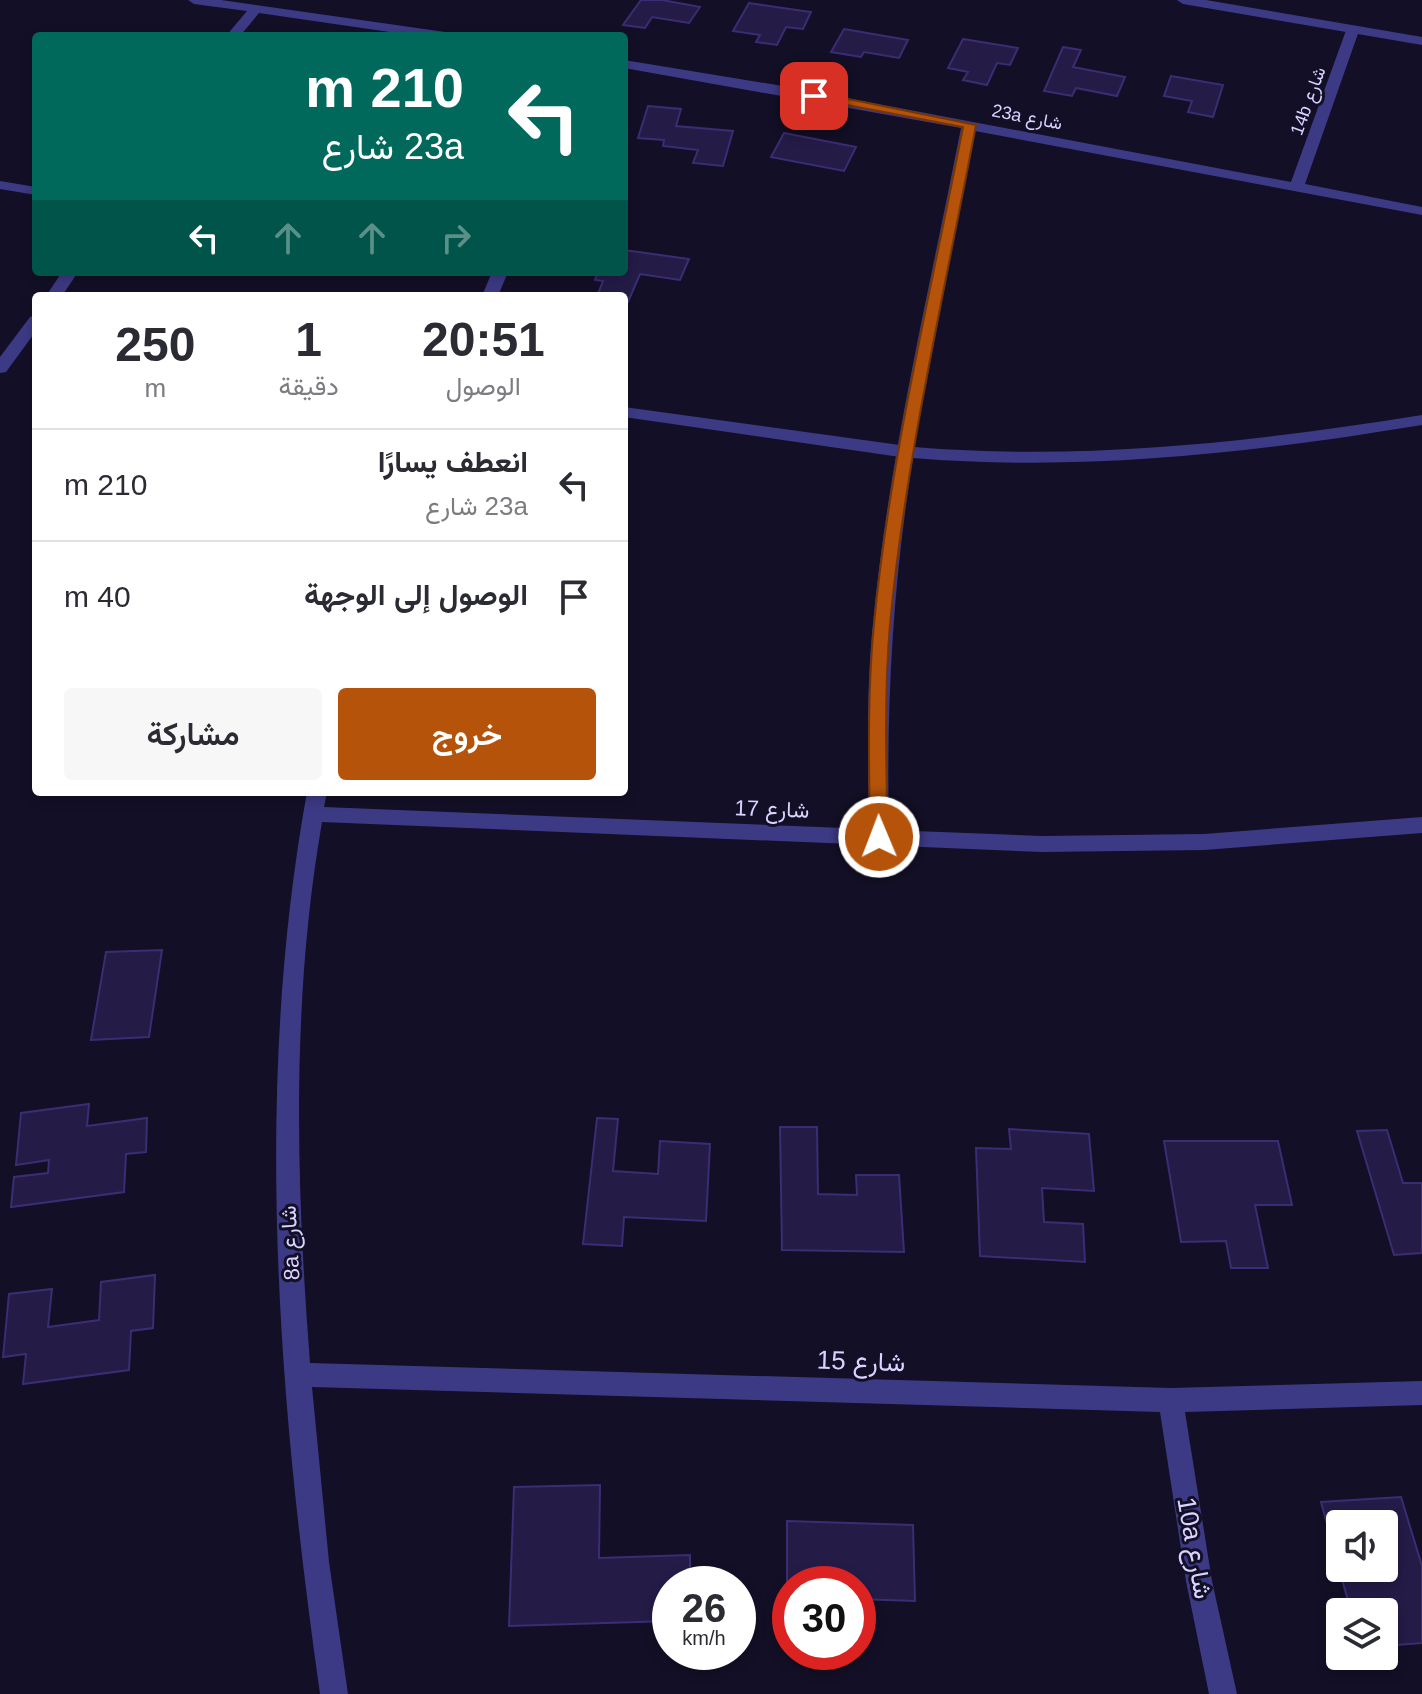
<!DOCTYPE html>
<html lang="ar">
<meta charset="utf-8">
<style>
:root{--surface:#fff;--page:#f7f7f7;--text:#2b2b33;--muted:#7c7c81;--line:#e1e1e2;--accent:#b45309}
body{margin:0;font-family:Arial,Vazirmatn,sans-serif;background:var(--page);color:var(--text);direction:rtl;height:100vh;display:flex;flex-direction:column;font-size:30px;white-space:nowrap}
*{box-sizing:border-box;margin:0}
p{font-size:26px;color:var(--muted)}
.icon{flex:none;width:44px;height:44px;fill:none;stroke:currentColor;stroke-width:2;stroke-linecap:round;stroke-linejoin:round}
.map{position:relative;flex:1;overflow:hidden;direction:ltr}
.drawer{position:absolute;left:32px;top:292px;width:596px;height:504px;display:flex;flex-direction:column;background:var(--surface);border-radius:8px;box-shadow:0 4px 12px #0003;direction:rtl}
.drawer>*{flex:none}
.hud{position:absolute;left:32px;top:32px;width:596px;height:244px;border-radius:8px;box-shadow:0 4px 12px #0003;direction:rtl;background:#00695c;color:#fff;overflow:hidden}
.buttons{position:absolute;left:1326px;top:1510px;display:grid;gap:16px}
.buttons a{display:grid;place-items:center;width:72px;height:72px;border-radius:8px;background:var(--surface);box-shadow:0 4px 12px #0003;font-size:40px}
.speed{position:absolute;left:652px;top:1566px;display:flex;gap:16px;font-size:40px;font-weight:700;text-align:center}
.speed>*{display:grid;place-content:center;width:104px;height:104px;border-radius:50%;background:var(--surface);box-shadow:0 4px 12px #0003;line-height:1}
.speed small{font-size:20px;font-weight:400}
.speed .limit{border:12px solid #d22;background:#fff;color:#111}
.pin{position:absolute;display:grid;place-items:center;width:68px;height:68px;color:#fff;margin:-34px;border-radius:16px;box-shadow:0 4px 12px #0006}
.me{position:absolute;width:88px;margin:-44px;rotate:359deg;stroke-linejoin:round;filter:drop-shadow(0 0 6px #0008)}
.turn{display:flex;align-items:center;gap:28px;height:168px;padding:0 32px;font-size:36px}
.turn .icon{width:104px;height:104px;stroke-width:2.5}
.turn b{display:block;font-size:56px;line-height:68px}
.lanes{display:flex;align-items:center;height:76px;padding:0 32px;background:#0003;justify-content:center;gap:40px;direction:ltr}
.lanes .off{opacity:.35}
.eta{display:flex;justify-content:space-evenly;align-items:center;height:136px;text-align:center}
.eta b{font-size:48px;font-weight:600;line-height:56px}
.button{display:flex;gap:16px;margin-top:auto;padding:16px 32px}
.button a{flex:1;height:92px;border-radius:8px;background:var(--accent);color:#fff;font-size:32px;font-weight:600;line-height:92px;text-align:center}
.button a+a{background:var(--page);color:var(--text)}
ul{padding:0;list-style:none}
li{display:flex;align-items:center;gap:24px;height:112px;padding:0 32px;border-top:2px solid var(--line)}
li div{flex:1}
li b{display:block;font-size:30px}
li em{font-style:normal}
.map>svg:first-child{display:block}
.building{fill:#241b47;stroke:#3b2d73;stroke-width:2;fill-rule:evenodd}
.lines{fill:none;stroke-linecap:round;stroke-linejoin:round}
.service{fill:#3d3a85;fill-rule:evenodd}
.minor{fill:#3d3a85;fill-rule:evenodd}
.tertiary{fill:#3d3a85;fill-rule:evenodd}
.route{fill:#b45309;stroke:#753606;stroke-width:2}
.labels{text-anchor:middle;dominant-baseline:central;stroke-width:6;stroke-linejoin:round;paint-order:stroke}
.far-street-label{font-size:18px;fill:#d9d4ff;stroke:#130f26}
.street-label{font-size:22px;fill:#d9d4ff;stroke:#130f26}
.near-street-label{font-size:26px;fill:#d9d4ff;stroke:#130f26}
</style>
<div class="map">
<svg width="1422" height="1694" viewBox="0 0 1422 1694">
<rect width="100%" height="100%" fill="#130f26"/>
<path class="building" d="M641 0H662L700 7 689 23 652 17 645 28 623 25Z
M749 3 811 12 803 29 786 27 777 45 756 42 760 35 733 31Z
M844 29 908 40 899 58 864 52 861 57 831 52Z
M963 39 1018 48 1010 65 997 63 987 85 963 80 968 72 948 68Z
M1063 47 1081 50 1073 67 1125 77 1117 96 1076 88 1072 96 1044 91Z
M1171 76 1223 85 1213 117 1188 112 1192 101 1164 96Z
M648 106 681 109 676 126 733 131 723 166 693 163 698 150 663 146 664 140 638 138Z
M784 133 856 147 844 171 771 157Z
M624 250 689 259 680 280 640 274 628 302H624V296H597L603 281 595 280 598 272H624Z
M162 950 149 1037 91 1040 106 952Z
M89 1104 87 1126 147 1118 146 1152 126 1154 124 1192 11 1207 14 1177 48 1173 49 1160 16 1165 21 1113Z
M597 1118 618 1119 613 1171 658 1174 660 1141 710 1144 706 1221 624 1217 622 1246 583 1244Z
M780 1127H817L818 1194 857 1195 856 1175H899L904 1252 782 1250Z
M1009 1129 1089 1134 1094 1191 1042 1188 1044 1222 1083 1224 1085 1262 980 1256 976 1148 1011 1149Z
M1387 1130 1403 1183H1422V1253L1394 1255 1357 1131Z
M1164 1141H1278L1292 1205H1255L1268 1268H1231L1226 1241 1181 1242Z
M155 1275 153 1328 131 1331 129 1370 23 1384 26 1354 3 1357 9 1294 52 1289 48 1327 99 1320 101 1282Z
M600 1485 599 1558 690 1555V1584H670V1621L509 1626 514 1487Z
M1401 1497 1422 1566V1643L1384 1646V1612H1351L1321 1502ZM1340 1524H1384V1568H1340Z
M787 1521 913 1525 915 1601 858 1599V1584H790V1596H787Z"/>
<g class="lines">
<path class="service" d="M624 407 907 446 915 452 907 458 624 417Z"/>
<path class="minor" d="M188 0H221L445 32 452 36H417L259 13 240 36H226L247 11 194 4Z
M1348 25 1360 28 1305 184 1422 207V215L975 131 914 447C1086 461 1253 442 1422 415V425C1252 453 1085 472 913 458 893 582 886 704 889 830L1042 836 1204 834 1422 817V833L1204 850 1042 852 322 822C291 1001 296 1183 310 1363L1171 1388 1422 1381V1405L1185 1412 1212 1581 1237 1694H1209L1186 1581 1160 1412 312 1387 329 1562 348 1694H320C278 1396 253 1089 307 792H327L324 807 869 829C868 760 866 691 873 623 889 456 929 292 961 128L624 68V60L783 86 1291 182Z
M0 181 36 187V195L0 189Z
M62 272H78L62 296H46Z
M492 272H508L498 296H482Z
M36 315V331L6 372 0 373V357L30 317Z"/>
<path class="tertiary" d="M1177 0H1206L1422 37V45L1183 4Z"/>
</g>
<path class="route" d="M814 92 976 125C945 290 906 456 890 624 884 695 886 766 888 837L879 844 870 837C869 766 867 695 874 624 890 457 931 292 963 127L810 98V93Z"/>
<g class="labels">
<g class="far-street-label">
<text transform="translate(1308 101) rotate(-70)">14b شارع</text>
<text transform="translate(1027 117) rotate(11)">23a شارع</text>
</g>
<g class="street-label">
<text transform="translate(772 809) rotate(2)">شارع 17</text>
<text transform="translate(290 1243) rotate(-93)">8a شارع</text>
</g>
<g class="near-street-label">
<text transform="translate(861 1361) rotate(2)">شارع 15</text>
<text transform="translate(1195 1548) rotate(80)">10a شارع</text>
</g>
</g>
</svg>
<div class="buttons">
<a><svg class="icon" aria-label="sound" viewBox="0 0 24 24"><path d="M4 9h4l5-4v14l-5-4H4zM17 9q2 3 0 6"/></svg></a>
<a><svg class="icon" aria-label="layers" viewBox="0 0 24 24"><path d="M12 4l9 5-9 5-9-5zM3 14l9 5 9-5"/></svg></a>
</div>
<div class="speed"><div>26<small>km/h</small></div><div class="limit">30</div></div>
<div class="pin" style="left:814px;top:96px;background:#d93025"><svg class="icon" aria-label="arrive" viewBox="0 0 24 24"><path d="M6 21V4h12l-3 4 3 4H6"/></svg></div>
<svg class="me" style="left:879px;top:837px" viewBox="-20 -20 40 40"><circle r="17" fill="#b45309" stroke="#fff" stroke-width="3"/><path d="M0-11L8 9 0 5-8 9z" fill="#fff"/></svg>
<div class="hud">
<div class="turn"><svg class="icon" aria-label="left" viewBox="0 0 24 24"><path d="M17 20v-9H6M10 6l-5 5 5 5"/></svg><div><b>210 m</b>23a شارع</div></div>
<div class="lanes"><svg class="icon" aria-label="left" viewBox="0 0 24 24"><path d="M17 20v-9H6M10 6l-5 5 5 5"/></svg><svg class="icon off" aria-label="ahead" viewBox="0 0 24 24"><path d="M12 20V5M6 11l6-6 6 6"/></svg><svg class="icon off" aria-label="ahead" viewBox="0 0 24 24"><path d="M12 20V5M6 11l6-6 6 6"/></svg><svg class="icon off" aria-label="right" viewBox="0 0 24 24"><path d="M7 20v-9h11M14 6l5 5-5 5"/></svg></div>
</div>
<section class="drawer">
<div class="eta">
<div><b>20:51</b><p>الوصول</p></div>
<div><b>1</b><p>دقيقة</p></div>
<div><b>250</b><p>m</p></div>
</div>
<ul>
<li><svg class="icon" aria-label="left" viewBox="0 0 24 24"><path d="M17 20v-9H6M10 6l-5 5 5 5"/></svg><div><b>انعطف يسارًا</b><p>23a شارع</p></div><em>210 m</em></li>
<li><svg class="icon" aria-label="arrive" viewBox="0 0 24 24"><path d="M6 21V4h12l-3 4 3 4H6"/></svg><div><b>الوصول إلى الوجهة</b></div><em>40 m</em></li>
</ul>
<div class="button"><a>خروج</a><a>مشاركة</a></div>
</section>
</div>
